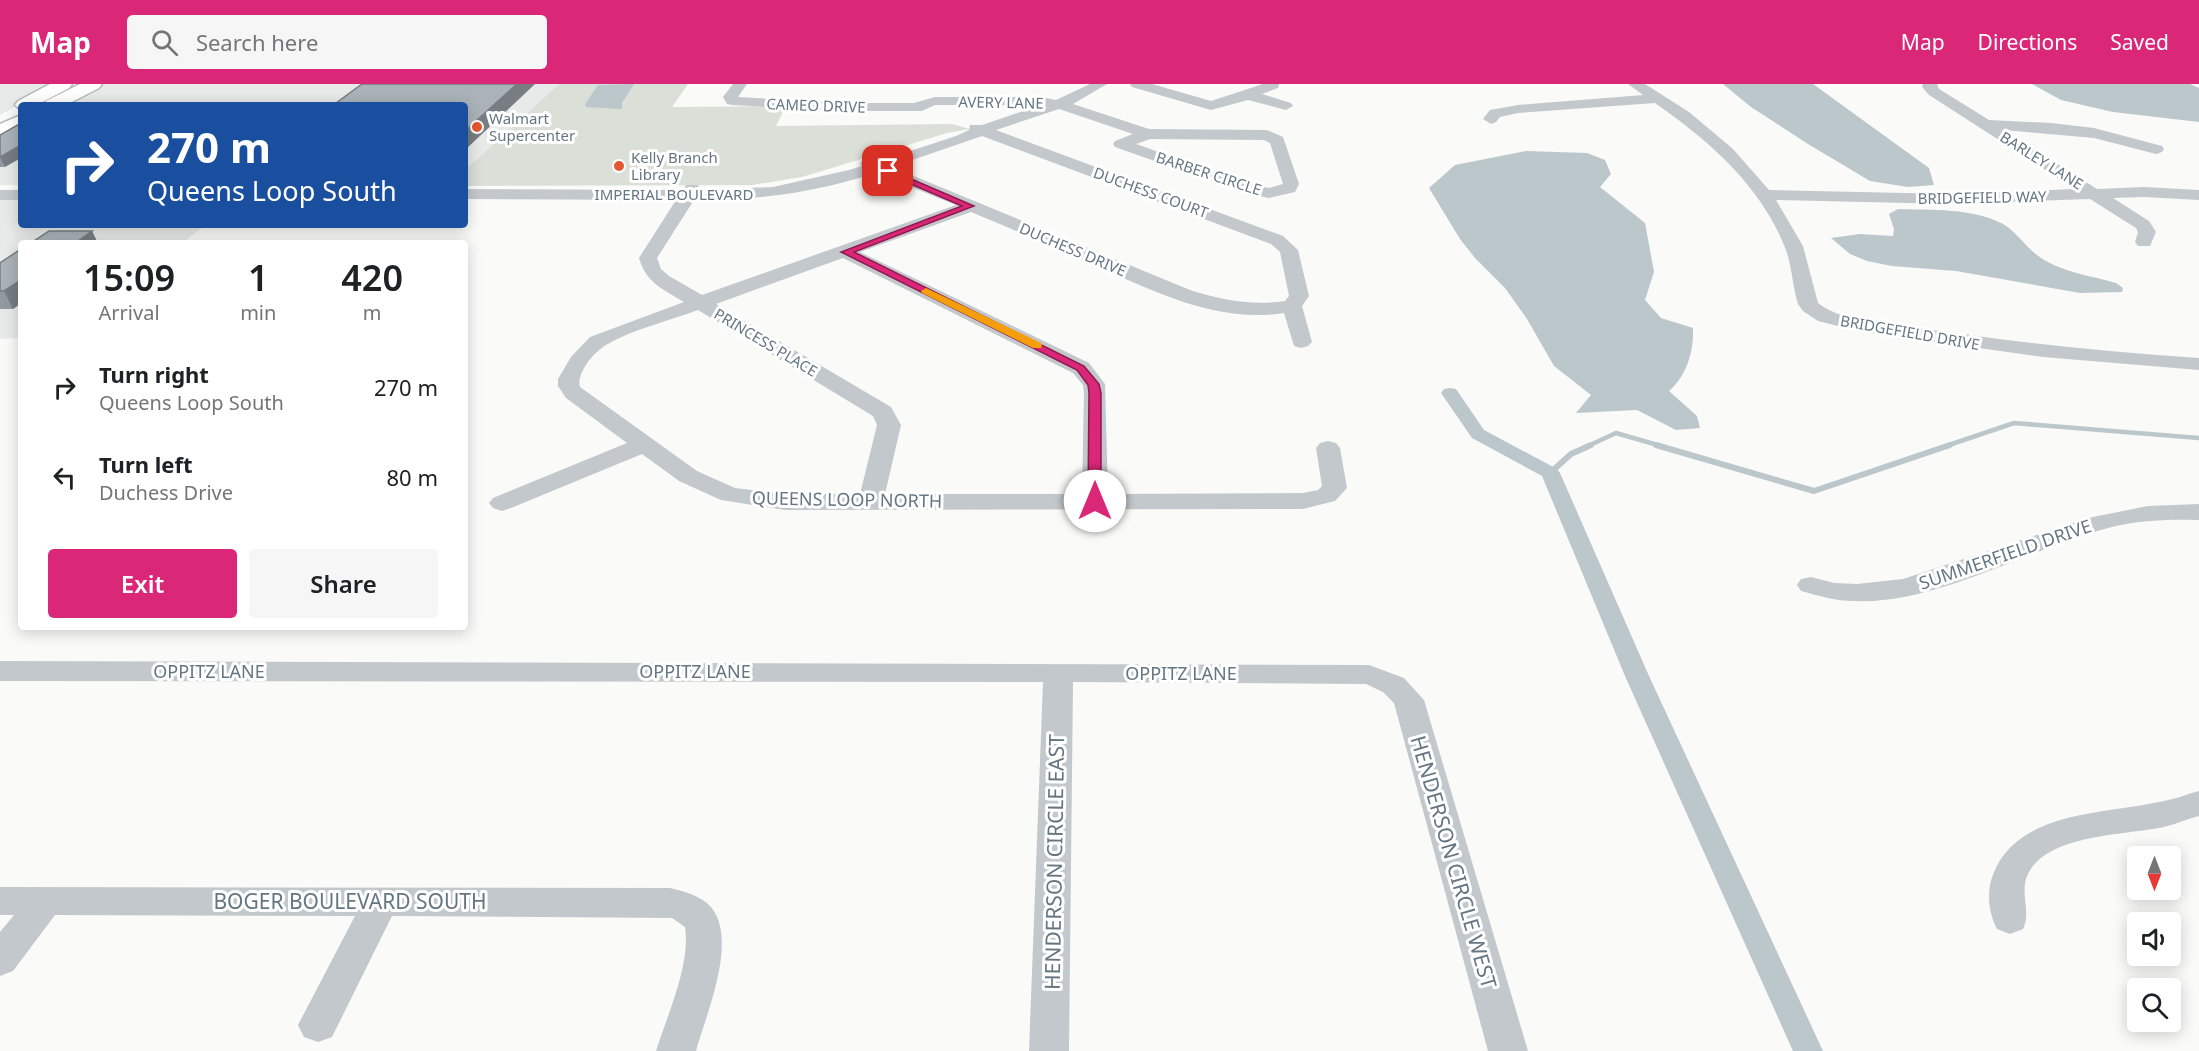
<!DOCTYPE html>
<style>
:root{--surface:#fff;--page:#f6f6f6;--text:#202124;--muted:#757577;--accent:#db2777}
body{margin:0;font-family:"Noto Sans",sans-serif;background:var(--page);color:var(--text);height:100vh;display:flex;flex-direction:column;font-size:22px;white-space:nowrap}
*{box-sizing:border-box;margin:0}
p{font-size:20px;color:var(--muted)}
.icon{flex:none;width:33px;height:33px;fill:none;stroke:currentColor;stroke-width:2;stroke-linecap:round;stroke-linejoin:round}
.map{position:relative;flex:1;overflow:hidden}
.details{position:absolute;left:18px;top:156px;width:450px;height:390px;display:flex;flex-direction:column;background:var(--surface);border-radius:6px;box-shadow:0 3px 15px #0003}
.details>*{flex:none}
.top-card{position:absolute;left:18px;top:18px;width:450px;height:126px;border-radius:6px;box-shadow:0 3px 15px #0003;background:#1a4fa0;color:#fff;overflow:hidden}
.needle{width:39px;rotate:180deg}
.fabs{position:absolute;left:2127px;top:762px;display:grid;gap:12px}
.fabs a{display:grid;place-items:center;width:54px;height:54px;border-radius:6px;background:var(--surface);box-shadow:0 3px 15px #0003;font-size:30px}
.pin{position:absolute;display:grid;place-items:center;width:51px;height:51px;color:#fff;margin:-26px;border-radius:12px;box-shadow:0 3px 9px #0006}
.me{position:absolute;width:66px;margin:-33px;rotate:0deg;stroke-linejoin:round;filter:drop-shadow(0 0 4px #0008)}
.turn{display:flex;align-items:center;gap:21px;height:126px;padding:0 30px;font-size:27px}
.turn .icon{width:78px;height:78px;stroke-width:2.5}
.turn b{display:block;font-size:42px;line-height:51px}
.eta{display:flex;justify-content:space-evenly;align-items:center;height:102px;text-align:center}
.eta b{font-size:36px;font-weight:600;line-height:42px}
.button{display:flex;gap:12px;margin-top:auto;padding:12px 30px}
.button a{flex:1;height:69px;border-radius:6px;background:var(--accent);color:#fff;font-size:24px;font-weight:600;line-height:69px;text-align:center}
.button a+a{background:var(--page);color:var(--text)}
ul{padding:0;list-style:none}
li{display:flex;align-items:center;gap:18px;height:90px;padding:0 30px}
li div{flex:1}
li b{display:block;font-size:22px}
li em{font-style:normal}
header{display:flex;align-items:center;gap:36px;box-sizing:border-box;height:84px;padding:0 30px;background:var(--accent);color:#fff}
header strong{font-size:28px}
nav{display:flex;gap:33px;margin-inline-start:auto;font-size:21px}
.search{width:420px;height:54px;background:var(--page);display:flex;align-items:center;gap:15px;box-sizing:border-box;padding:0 21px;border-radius:6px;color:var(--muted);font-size:22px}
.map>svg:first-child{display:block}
.built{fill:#e8e9e9}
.green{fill:#dadfd7}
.water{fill:#bbc7cb}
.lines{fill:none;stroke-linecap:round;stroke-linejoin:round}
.stream-far1{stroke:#bbc7cb;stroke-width:4.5}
.stream{stroke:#bbc7cb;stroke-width:6}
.canal{fill:#bbc7cb;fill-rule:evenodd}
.major-casing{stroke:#b5babe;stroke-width:3}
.minor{fill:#c3c8cc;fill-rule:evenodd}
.major{fill:#fff;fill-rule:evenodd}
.wall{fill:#929a9f}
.shaded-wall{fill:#777d82}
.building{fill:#aab3b9;stroke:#777d82;stroke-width:1.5}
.route{fill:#db2777;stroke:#8e194d;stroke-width:1.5}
.slow{fill:#f59e0b}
.poi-dot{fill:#e4572e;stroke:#fff;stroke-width:2}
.labels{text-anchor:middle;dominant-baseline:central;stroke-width:6;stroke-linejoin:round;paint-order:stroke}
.far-street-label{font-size:15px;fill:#657683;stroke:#fff}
.far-poi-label{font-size:15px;fill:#657683;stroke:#fff;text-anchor:start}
.street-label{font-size:18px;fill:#657683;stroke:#fff}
.near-street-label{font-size:21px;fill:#657683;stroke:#fff}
</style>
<header>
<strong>Map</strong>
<div class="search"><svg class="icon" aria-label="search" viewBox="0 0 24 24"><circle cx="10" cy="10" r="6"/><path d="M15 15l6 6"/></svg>Search here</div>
<nav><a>Map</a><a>Directions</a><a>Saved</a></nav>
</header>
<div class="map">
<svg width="2199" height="967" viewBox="0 0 2199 967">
<rect width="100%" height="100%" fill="#fafaf8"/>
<path class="built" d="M0 0H58L0 31Z
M98 0H559L465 86V21H57Z
M21 40V101H0V50Z
M0 114H21V141H206L182 159H21V254L0 255Z"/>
<path class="green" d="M559 0H688L672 23 786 22 776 42 952 40 970 45 947 49 802 93 752 101 465 102V86Z"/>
<path class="water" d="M634 0 622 19V25L586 23 585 20 598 1Z
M1723 0H1813L1929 84 1934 101 1908 103 1870 97 1808 60 1751 23Z
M2032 0H2190L2199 4V38L2113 28 2061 16Z
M1526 67 1587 69 1605 76 1611 90 1600 103 1645 139 1654 188 1645 216 1661 234 1693 244C1694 266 1687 292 1669 307L1697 332 1700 344 1676 346 1637 326 1576 329 1591 311 1554 282 1527 235 1505 204 1475 174 1460 155 1429 104 1455 81Z
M1898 125C1931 126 1973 124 2003 140 2017 148 2027 165 2041 174 2062 188 2092 192 2116 199L2123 204 2122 208 2080 209 1956 187 1892 182 1867 177 1850 170 1831 154 1860 150 1893 152 1894 145 1889 130Z"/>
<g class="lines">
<path class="stream-far1" d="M1588 362 1616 349 1661 362
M1946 362 2014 339 2199 354"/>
<path class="stream" d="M1656 361 1814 407 1950 361
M1550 389 1571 370 1591 361"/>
<path class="canal" d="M1450 304 1456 305 1484 346 1557 385 1560 389 1649 592 1823 967H1793L1625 592 1542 392 1472 354 1441 309 1444 305Z"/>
<defs>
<path id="major" d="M50 0H72L69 4 37 21H21V26L15 21 18 17Z
M80 0H102L99 4 66 21H43L46 17Z
M21 31V44L0 53V40Z"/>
</defs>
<use href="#major" class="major-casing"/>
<path class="minor" d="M733 0H747L738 13 840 19H914L935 13H1042L1056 16 1090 0H1107L1073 20 1149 45 1267 46 1283 53 1299 100 1295 108 1269 114 1245 109 1115 63 1113 60 1115 57 1133 50 1065 27 1059 25 996 46 1283 152 1298 166 1309 212 1302 222 1312 258 1308 262 1301 264 1294 262 1284 229C1214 240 1147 204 1086 177 1048 160 1009 144 971 128L860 168 1089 279 1105 300 1108 410 1303 409 1318 406 1322 402 1316 364 1320 359 1328 357 1336 359 1340 364 1347 404 1335 417 1303 425 785 426 721 416 679 397 642 370 511 424 502 427 493 424 489 419 493 414 627 359 566 314 558 302V295L571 273 590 253 684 218C663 205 646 199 639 174L676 116 465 115V105L683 106 686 101H698L700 106 773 103 849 86 862 82 860 80 862 77 868 75 877 78 956 52 969 46 970 41H982L1041 21H935L922 27H840L732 21 727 20 723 13ZM982 52 1271 160 1280 168 1289 212 1285 217C1252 222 1222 216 1190 206L892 83ZM1150 55 1264 56 1270 59 1283 100 1269 104 1249 100 1136 60ZM876 89 956 121 702 211 669 192 661 185 657 174 694 116C761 116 812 109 876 89ZM843 174 1073 289 1083 301 1084 309 1082 410H885L901 341 891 323 716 220ZM698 226 873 332 877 341 860 410H785L735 404 697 387 580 303C576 289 594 268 606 261 633 245 669 237 698 226Z
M1130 0H1152L1211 17 1263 0H1279L1278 4 1262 10 1291 19 1293 22 1286 26 1248 16 1211 26 1132 3Z
M1628 0H1645L1689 28 1733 65 1769 106 1951 110 2075 105 1929 11 1922 3 1923 0H1937L1939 5 1989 36 2051 39 2094 44 2162 62 2164 65 2162 68 2156 70 2094 54 2004 46 2097 105 2144 103 2199 106V116L2144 113 2113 114 2149 137 2156 148 2150 162H2138L2135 158 2138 148 2136 144 2090 115 1951 120 1776 116 1803 162 1818 219C1841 237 1874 237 1902 241 2000 257 2099 267 2199 274V286L2043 273 1858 247 1818 237 1803 227 1798 220C1792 201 1792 179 1784 161 1759 100 1708 56 1655 19L1518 29 1500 33 1496 38 1491 40 1483 35 1490 26 1518 21 1643 11Z
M0 106H21V116H0Z
M2199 420V436C2169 435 2138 436 2108 444 2031 464 1934 521 1855 517 1836 517 1819 512 1801 507L1797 501 1801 495 1811 493 1834 499 1857 500 1903 495 2088 434 2148 422Z
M0 577 1369 581 1404 594 1424 616 1528 967H1488L1394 619 1383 608 1366 600 1073 598 1069 967H1029L1043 598 0 597Z
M2199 707V732C2187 735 2176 740 2164 743 2127 751 2050 750 2029 788 2018 807 2032 827 2023 845L2010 850 1997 845C1988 828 1986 806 1994 788 2020 726 2107 730 2164 717 2176 715 2187 710 2199 707Z
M0 803 670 804C683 807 698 811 708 820 741 851 706 930 696 967H656C667 932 691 880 685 843L672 834 392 832 332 953 318 958 304 953 298 941 355 832 55 831 13 887 0 892V848L14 831H0Z"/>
<use href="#major" class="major"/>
</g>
<path class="wall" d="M0 51 5 83H0Z
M21 165V219L13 225H0V179Z"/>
<path class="shaded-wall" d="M517 0H535L465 66V47Z
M21 61V74L5 83 0 73Z
M92 147 98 159H75Z
M21 196V219L13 225 4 207Z"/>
<path class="building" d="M362 0H517L465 47V21H320L324 19H336Z
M21 39V61L0 73V51Z
M49 147H92L75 159H31Z
M21 165V196L4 207H0V179Z"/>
<path class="route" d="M888 85 974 122 854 168 1084 282 1099 300 1101 309V417L1099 420 1095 421 1088 417 1089 309 1088 301 1077 286 841 168 962 122 885 89 884 87Z"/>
<path class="slow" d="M926 204 1041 259 1042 261 1041 264H1033L922 209 921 207Z"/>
<g class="poi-dot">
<circle cx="477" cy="43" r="6"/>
<circle cx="619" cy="82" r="6"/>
</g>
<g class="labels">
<g class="far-street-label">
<text transform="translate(1001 18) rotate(1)">AVERY LANE</text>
<text transform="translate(816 21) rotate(2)">CAMEO DRIVE</text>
<text transform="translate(2042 76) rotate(32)">BARLEY LANE</text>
<text transform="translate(1209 89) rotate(18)">BARBER CIRCLE</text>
<text transform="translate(1151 108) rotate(20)">DUCHESS COURT</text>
<text x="674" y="110">IMPERIAL BOULEVARD</text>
<text transform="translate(1982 113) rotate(-1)">BRIDGEFIELD WAY</text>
<text transform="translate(1073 165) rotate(23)">DUCHESS DRIVE</text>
<text transform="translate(1910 248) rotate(10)">BRIDGEFIELD DRIVE</text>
<text transform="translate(766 258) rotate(31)">PRINCESS PLACE</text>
</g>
<g class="far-poi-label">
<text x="489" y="34">Walmart<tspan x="489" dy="17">Supercenter</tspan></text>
<text x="631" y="73">Kelly Branch<tspan x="631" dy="17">Library</tspan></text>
</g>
<g class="street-label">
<text transform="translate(847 415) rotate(1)">QUEENS LOOP NORTH</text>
<text transform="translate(2005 470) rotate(-19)">SUMMERFIELD DRIVE</text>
<text x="209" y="587">OPPITZ LANE</text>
<text x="695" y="587">OPPITZ LANE</text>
<text x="1181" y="589">OPPITZ LANE</text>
</g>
<g class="near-street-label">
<text transform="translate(1054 778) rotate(-89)">HENDERSON CIRCLE EAST</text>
<text transform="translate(1454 778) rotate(74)">HENDERSON CIRCLE WEST</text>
<text x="350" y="817">BOGER BOULEVARD SOUTH</text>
</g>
</g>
</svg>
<div class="fabs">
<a><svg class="needle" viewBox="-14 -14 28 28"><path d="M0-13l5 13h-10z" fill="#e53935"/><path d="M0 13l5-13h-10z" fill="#757577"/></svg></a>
<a><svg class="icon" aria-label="sound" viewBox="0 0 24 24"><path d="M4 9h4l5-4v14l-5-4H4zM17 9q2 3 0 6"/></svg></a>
<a><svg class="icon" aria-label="search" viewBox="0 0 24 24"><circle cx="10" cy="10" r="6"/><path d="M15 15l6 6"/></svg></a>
</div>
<div class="pin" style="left:888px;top:87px;background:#d93025"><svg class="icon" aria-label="arrive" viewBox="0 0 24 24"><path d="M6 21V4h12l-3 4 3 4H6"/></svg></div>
<svg class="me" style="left:1095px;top:417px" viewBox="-20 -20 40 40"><circle r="19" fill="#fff"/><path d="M0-13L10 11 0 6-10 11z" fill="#db2777"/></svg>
<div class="top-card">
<div class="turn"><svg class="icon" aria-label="right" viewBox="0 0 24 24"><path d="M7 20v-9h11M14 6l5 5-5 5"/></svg><div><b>270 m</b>Queens Loop South</div></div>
</div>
<section class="details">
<div class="eta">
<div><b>15:09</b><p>Arrival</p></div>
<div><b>1</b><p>min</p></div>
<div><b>420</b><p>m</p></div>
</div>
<ul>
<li><svg class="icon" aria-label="right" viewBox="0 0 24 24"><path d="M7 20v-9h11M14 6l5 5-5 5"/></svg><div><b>Turn right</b><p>Queens Loop South</p></div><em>270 m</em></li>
<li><svg class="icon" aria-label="left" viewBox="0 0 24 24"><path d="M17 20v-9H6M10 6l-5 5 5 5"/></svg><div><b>Turn left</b><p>Duchess Drive</p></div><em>80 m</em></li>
</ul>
<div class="button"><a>Exit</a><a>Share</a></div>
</section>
</div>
